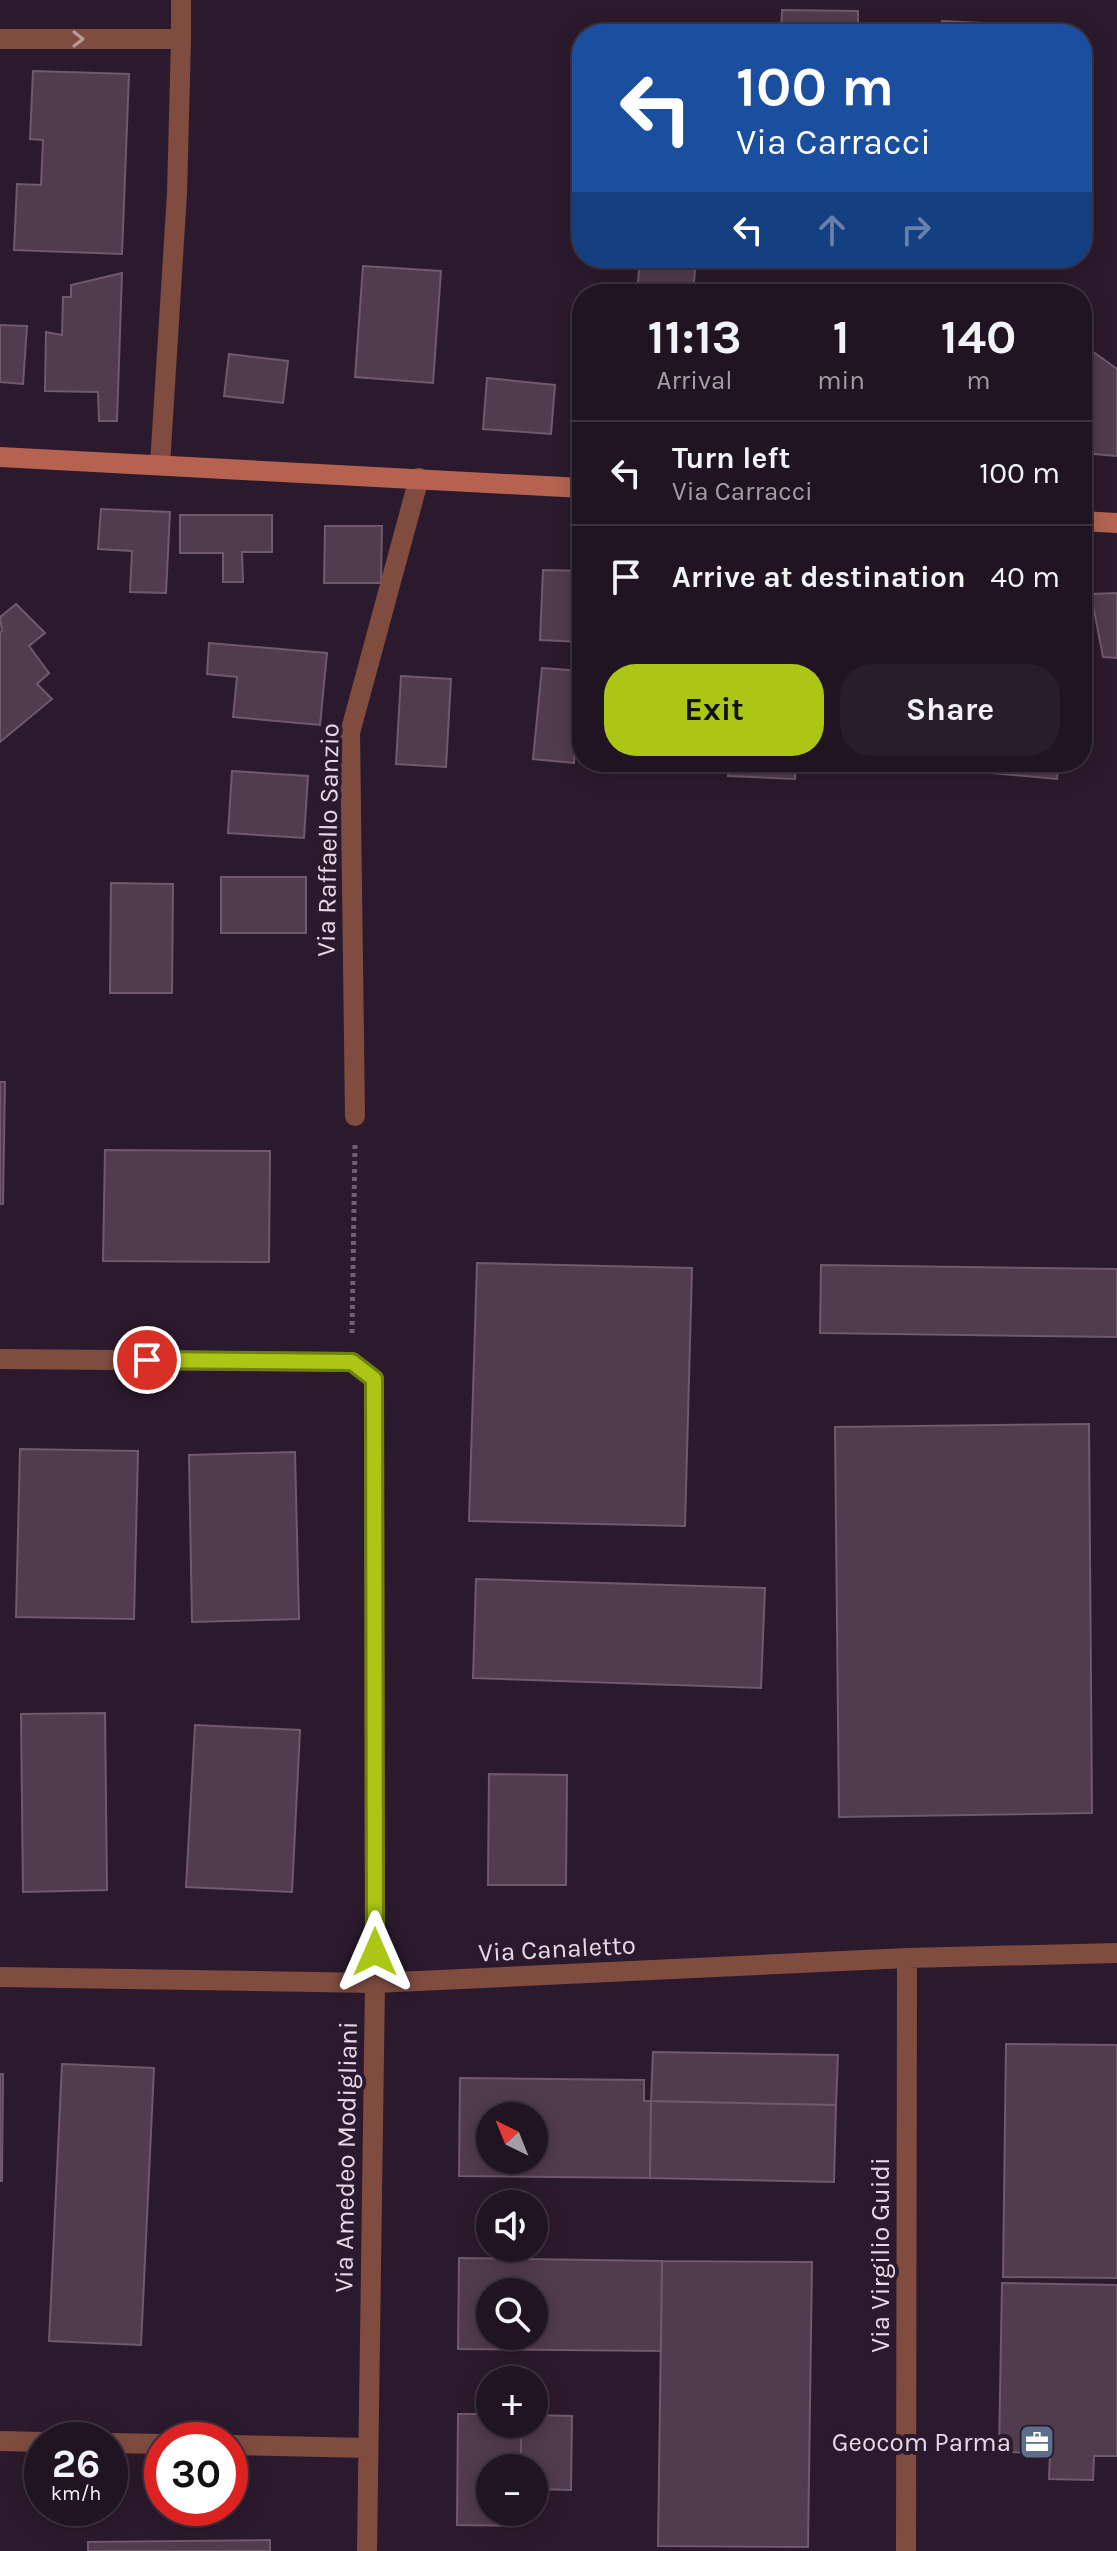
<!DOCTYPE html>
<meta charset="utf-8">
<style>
:root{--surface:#201422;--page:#281d2a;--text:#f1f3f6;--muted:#a29ea5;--line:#3d3340;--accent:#abc614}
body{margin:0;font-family:Karla,sans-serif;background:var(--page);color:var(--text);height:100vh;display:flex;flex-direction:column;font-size:30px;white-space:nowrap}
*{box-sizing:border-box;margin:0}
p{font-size:26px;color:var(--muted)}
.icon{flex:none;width:44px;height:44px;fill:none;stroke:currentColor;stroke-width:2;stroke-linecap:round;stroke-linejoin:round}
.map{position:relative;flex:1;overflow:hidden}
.details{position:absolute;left:572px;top:284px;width:520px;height:488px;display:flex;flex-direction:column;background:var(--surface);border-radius:32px;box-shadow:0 4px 20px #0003,0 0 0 2px var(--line)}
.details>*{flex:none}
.banner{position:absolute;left:572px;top:24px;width:520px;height:244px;border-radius:32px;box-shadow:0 4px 20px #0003,0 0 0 2px var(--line);background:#1a4fa0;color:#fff;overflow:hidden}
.needle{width:52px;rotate:317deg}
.fabs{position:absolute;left:476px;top:2102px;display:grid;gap:16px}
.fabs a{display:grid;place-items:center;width:72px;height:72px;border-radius:50%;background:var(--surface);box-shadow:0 4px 20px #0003,0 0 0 2px var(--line);font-size:40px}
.speed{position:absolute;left:24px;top:2422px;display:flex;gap:16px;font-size:40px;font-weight:700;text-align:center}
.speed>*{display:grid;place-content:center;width:104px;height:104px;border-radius:50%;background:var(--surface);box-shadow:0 4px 20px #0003,0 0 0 2px var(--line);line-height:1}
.speed small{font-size:20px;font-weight:400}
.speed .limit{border:12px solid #d22;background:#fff;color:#111}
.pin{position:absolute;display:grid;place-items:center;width:68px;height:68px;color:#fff;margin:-34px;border:4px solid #fff;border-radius:50%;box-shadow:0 2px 8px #0007}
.me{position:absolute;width:88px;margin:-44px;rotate:0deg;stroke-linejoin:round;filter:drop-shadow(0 0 6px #0008)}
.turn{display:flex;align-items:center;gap:28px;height:168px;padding:0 32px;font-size:36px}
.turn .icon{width:104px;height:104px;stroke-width:2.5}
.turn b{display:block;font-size:56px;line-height:68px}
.lanes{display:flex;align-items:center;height:76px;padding:0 32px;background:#0003;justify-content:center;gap:40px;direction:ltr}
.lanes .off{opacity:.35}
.eta{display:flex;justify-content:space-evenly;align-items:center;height:136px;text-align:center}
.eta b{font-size:48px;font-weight:700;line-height:56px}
.action{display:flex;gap:16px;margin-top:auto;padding:16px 32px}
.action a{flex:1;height:92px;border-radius:32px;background:var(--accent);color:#111;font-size:32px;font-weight:700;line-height:92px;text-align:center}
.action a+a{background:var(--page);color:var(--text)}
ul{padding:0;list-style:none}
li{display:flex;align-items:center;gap:24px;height:104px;padding:0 32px;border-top:2px solid var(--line)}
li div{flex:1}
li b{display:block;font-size:30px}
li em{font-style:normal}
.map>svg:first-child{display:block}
.building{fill:#513b4e;stroke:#71596c;stroke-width:2;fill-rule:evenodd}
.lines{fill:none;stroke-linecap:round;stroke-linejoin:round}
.path{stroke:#6f6071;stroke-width:5;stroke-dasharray:4 4;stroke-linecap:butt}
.service{stroke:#804c40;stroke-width:20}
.minor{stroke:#804c40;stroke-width:20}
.secondary{stroke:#b56350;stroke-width:20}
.oneway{stroke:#b89a9b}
.route-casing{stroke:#6f810d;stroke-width:20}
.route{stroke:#abc614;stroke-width:14}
.labels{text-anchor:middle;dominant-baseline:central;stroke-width:8;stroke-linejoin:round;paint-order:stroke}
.street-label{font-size:26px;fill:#e5d9e6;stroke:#2b1a2d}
.poi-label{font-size:26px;fill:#e5d9e6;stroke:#2b1a2d;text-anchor:end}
</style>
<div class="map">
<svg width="1117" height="2551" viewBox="0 0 1117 2551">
<rect width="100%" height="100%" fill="#2b1a2d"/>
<path class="building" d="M782 10 858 11V34H781Z
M942 21 982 23V34H941Z
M33 71 129 74 122 254 14 250 17 184 41 185 43 140 30 139Z
M640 258H696L693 294H637Z
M363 266 441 271 433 383 355 377Z
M122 273 117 421H99L98 392 45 391 46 332 62 335 63 297H71V285Z
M0 325 27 326 23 384 0 382Z
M1082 344 1117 369V456L1082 453Z
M581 349H582V425H573Z
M229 354 288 361 283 403 224 396Z
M487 378 555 385 551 434 483 429Z
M101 509 170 512 166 593 130 592 132 551 98 549Z
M180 515H272V552H242L243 582H223V553H180Z
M325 526H382L381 583H324Z
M543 570 582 571V642L540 640Z
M1117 593V658L1103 657 1091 594Z
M16 604 45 633 29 646 49 673 37 684 52 699 0 742V633L2 631 0 617Z
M209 643 327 653 320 725 233 717 237 677 207 674Z
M542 668 582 671 574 763 533 759Z
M401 676 451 679 446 767 396 764Z
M635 762H686L685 770 635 766Z
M729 762H796L795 779 728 776Z
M993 762H1059L1057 779 992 773Z
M232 771 308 776 304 838 228 833Z
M221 877H306V933H221Z
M111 883 173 884 172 993H110Z
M0 1082H5L3 1204H0Z
M105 1150 270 1151 269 1262 103 1261Z
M477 1263 692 1268 685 1526 469 1521Z
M821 1265 1117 1269V1337L820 1333Z
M1089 1424 1092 1813 839 1817 835 1427Z
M20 1449 138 1451 134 1619 16 1617Z
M295 1452 299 1619 192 1622 189 1455Z
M476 1579 765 1588 761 1688 473 1678Z
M105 1713 107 1890 23 1892 21 1714Z
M195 1725 300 1730 292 1892 186 1887Z
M489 1774 567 1775 566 1885H488Z
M1006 2044 1117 2045V2278L1003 2277Z
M653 2052 838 2055 836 2105 651 2101Z
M62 2064 154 2068 141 2345 49 2341Z
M0 2074H3L2 2181H0Z
M460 2078 644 2080V2101H651L650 2178 459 2176ZM490 2116H534V2160H490Z
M651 2101 836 2105 834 2182 650 2178Z
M459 2258 662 2261 661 2351 458 2349ZM490 2292H534V2336H490Z
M662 2261 812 2262 808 2547 658 2546Z
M1002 2283 1117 2285V2456H1094L1093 2480 1049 2479 1050 2453 999 2452Z
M458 2414H490V2424H521V2468H490V2512H520V2526L457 2525Z
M534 2415 572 2416 571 2490 534 2489V2468H521V2424H534Z
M270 2540V2551H88V2542Z"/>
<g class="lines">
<path class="path" d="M352 1333 355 1143"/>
<path class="service" d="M0 39H181V0"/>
<path class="minor" d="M160 465 177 193 181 39
M355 1116 350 733 419 478
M0 1359 352 1362 374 1379 375 1983 367 2551
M0 1977 375 1983 907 1958 1117 1953
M0 2441 42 2442
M110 2443 162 2444
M230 2445 368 2448
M906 2551 907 1958"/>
<path class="secondary" d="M0 457 582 488
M1082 521 1117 523"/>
</g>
<defs><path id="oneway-chevron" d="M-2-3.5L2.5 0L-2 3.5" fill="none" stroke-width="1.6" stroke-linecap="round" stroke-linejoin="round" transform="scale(2)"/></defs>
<use class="oneway" href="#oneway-chevron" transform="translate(78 39)"/>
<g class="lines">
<defs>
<path id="route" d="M147 1360 352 1362 374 1379 375 1952"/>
</defs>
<use href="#route" class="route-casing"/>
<use href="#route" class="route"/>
</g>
<defs>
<symbol id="office-square" viewBox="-11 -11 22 22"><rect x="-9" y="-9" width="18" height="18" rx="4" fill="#5c6f8a" stroke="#2b1a2d"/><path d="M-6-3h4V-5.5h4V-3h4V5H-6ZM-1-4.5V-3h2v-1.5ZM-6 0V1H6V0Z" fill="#fff"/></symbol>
</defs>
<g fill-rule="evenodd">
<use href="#office-square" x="1017" y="2422" width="40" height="40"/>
</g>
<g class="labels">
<g class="street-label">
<text transform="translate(328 840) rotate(-89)">Via Raffaello Sanzio</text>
<text transform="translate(557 1949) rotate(-3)">Via Canaletto</text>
<text transform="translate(346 2157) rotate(-89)">Via Amedeo Modigliani</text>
<text transform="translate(880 2255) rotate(-90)">Via Virgilio Guidi</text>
</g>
<g class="poi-label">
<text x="1011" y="2442">Geocom Parma</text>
</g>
</g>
</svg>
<div class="fabs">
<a><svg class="needle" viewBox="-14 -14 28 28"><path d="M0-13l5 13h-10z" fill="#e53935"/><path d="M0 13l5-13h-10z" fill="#a29ea5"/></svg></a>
<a><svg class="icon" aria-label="sound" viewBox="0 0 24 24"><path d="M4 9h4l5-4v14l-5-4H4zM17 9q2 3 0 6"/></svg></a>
<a><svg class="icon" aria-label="search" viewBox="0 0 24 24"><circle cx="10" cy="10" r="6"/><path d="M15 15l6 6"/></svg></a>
<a>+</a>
<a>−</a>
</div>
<div class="speed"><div>26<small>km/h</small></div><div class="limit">30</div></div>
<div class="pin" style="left:147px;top:1360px;background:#d93025"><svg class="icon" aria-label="arrive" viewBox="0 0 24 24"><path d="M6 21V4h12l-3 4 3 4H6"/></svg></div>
<svg class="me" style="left:375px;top:1952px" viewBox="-20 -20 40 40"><path d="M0-17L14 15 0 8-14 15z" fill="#abc614" stroke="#fff" stroke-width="4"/></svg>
<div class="banner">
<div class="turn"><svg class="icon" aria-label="left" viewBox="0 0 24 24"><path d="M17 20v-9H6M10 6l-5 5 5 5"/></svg><div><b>100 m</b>Via Carracci</div></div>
<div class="lanes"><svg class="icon" aria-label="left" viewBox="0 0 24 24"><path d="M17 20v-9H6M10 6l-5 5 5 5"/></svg><svg class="icon off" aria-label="ahead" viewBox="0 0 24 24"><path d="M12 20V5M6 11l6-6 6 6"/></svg><svg class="icon off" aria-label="right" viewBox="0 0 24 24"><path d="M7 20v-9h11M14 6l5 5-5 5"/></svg></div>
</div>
<section class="details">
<div class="eta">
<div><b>11:13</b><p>Arrival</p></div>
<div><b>1</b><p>min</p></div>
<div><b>140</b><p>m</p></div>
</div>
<ul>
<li><svg class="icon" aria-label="left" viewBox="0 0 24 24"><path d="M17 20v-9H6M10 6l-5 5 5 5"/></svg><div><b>Turn left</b><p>Via Carracci</p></div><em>100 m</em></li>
<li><svg class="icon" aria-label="arrive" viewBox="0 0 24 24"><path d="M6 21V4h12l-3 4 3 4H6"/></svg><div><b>Arrive at destination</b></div><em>40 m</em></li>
</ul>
<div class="action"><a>Exit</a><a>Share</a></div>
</section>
</div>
